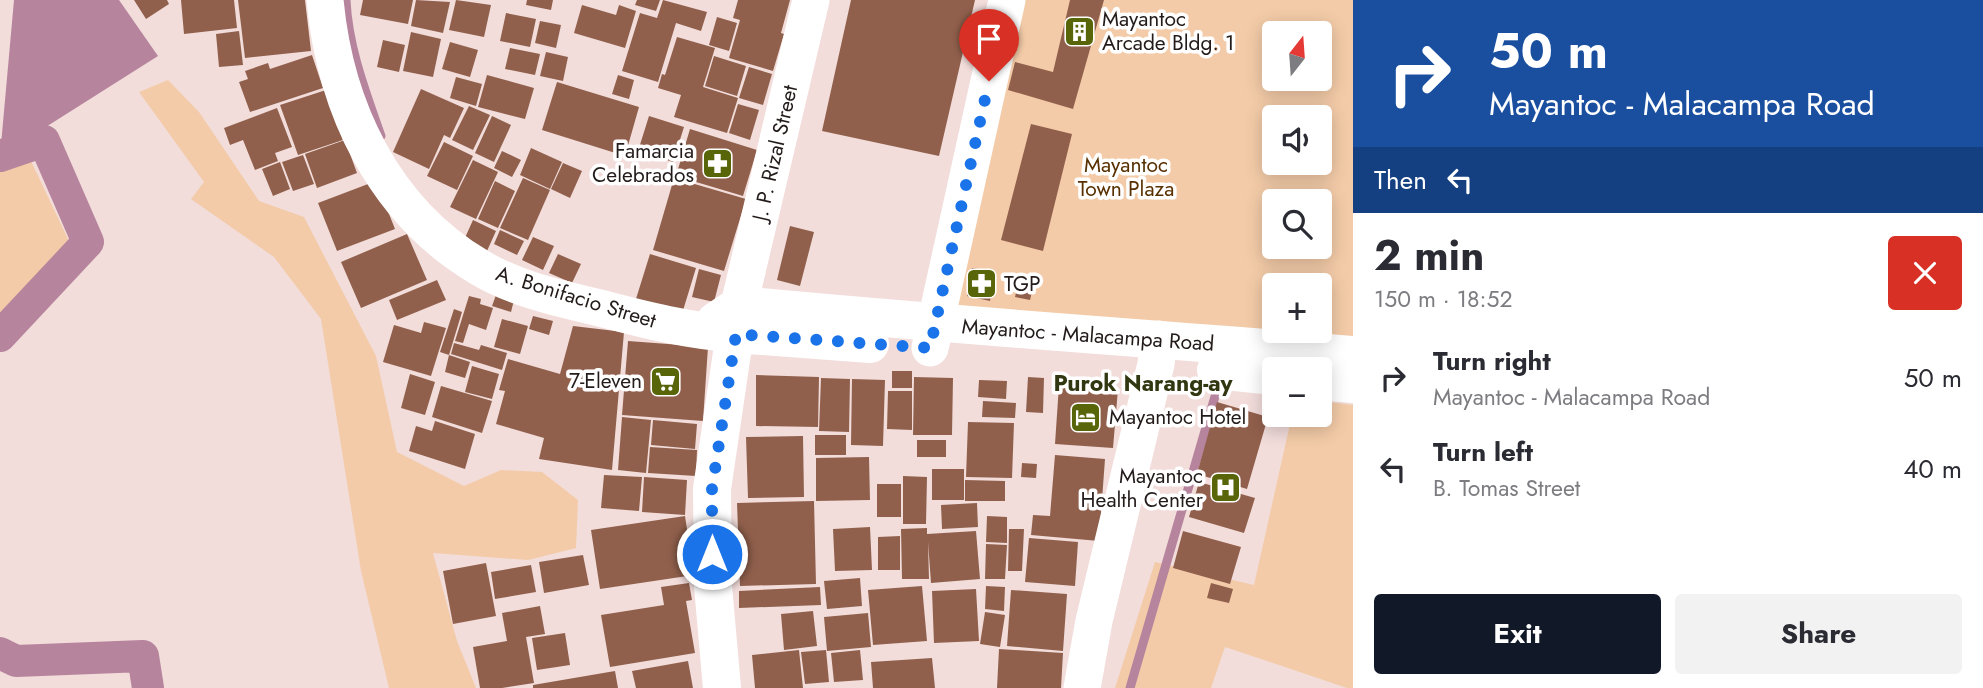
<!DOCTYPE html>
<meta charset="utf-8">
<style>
:root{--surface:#fff;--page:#f2f2f3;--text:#2b2b33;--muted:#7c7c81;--accent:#111827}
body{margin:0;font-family:Jost,sans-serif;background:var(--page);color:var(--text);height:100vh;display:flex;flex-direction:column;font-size:26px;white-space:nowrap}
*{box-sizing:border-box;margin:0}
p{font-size:23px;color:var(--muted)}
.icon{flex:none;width:38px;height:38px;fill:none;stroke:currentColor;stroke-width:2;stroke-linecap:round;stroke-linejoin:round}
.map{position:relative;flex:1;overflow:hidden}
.sheet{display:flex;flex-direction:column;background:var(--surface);width:630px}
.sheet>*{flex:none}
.hud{background:#1a4fa0;color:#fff;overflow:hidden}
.needle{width:46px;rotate:17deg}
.buttons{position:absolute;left:1262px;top:21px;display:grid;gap:14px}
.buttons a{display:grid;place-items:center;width:70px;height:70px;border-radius:7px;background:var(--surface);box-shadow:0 4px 18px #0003;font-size:35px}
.pin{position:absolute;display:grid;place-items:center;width:60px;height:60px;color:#fff;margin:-72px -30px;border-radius:50% 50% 50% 0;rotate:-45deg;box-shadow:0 0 7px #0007}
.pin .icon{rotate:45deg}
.me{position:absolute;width:77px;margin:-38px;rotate:0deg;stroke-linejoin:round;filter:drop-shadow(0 0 5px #0008)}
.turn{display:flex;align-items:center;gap:24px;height:147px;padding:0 21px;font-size:32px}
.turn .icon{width:91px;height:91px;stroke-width:2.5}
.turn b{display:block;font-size:49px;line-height:60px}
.then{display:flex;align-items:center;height:66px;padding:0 21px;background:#0003;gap:14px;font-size:26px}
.round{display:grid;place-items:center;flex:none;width:74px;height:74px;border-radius:7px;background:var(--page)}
.summary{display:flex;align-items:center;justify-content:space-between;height:119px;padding:0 21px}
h1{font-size:42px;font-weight:700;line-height:52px}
.button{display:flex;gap:14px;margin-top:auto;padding:14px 21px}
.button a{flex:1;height:80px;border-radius:7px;background:var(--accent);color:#fff;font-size:28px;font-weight:700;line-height:80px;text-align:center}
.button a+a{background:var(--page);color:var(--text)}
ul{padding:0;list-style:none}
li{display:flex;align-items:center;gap:21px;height:91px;padding:0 21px}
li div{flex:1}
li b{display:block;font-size:26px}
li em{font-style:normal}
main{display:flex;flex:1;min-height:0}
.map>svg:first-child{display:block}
.green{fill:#f3cba8;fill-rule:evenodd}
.water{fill:#b7849d}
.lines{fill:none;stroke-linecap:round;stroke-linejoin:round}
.stream{stroke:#b7849d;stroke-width:9}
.canal{stroke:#b7849d;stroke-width:32}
.building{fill:#91604c}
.minor{stroke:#fff;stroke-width:37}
.major{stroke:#fff;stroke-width:38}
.route{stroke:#1a73e8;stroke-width:12;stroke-dasharray:0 21.6}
.labels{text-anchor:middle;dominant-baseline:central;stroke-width:7;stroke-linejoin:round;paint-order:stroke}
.poi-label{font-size:21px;fill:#221b1a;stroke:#fff;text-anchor:start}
.street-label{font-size:21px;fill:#221b1a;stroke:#fff}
.park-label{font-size:21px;fill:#583000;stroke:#fff}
.neighbourhood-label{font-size:23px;font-weight:bold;fill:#313710;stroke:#fff}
</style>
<main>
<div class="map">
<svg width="1353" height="688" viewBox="0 0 1353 688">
<rect width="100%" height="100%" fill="#f2dddb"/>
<path class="green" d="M1014 0H1353V340L943 317ZM1274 33H1320V79H1274ZM1274 117H1320V163H1274ZM1274 201H1320V247H1274ZM1274 285H1320V331H1274Z
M168 80 199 112 259 201 304 217 376 356 397 452 464 486 501 470 542 472 578 500 576 548 528 560 433 553 457 641 476 688H389L361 571 321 319 274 257 191 199 204 182 139 92Z
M31 161 69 241 0 314V169Z
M1320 401 1353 405V688H1347L1225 647 1211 688H1115L1155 562 1254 585 1292 415H1320Z"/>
<path class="water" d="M14 0H119L158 56 0 156Z"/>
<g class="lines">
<path class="stream" d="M346 0C348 47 366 93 381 136
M1130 688 1216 393"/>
<path class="canal" d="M0 156 44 141 88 242 0 336
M0 653 16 661 143 656 148 688"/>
</g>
<path class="building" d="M134 0H167L169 4 146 19Z
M181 0H234L237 28 184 34Z
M238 0H305L311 51 245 58Z
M363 0H413L408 24 360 15Z
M416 0 450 2 443 33 411 26Z
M456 0 491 5 484 37 449 30Z
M527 0H553L551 10 526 5Z
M637 0H660L656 11 635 5Z
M663 0 707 12 701 31 676 23 658 82 622 71 640 13 657 18Z
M738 0H790L781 33 784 34 773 71 729 58 740 20 733 18Z
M851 0H975L939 156 822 131Z
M1070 0H1104L1073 109 1008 90 1015 62 1053 72Z
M582 5 616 15 619 5 636 11 625 48 574 33Z
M506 13 536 19 530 47 500 41Z
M717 17 737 23 729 51 709 45Z
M540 21 561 25 556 48 535 43Z
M239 31 243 65 219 67 216 34Z
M411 32 441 39 433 77 403 71Z
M677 37 715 48 703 87 738 98 727 133 674 117 681 95 658 88 662 74 665 75Z
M383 40 405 45 399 72 377 67Z
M450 42 478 50 470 77 442 69Z
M510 48 540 54 535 75 505 69Z
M546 52 568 57 563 81 540 76Z
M312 55 323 88 250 112 239 82 248 79 245 71 268 63 270 69Z
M714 56 746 66 737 96 705 86Z
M749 67 772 74 763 105 739 98Z
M487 75 534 88 525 119 478 107Z
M618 75 634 80 629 99 612 94Z
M456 77 482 84 476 106 450 98Z
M557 82 639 107 625 156 542 130Z
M421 89 464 108 450 138 444 135 429 169 393 152Z
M326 90 343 140 298 155 280 105Z
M738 104 759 110 750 140 729 133Z
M469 106 490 115 473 150 452 140Z
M277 108 292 147 275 153 278 161 255 170 243 140 230 145 224 128Z
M492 116 511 125 494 162 475 153Z
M649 116 684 127 673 162 638 151Z
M1031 124 1072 134 1043 251 1001 240Z
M690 129 757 150 743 196 676 176Z
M345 140 357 173 317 188 305 154Z
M444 142 473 156 457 190 427 176Z
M531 148 562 162 550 189 520 175Z
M502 151 521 160 512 177 494 168Z
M303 155 314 184 293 191 282 162Z
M473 160 498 172 476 219 450 207Z
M280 162 290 189 273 196 262 169Z
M563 163 582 171 570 198 551 189Z
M523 178 550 190 528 240 500 228Z
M674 178 746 199 724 271 653 250Z
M376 181 395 229 337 251 318 203Z
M495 181 515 191 498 228 478 219Z
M473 220 496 231 487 251 464 240Z
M790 226 814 232 800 286 777 280Z
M500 230 524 241 517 255 494 244Z
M407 234 427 280 361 308 341 262Z
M533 237 554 246 543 270 522 260Z
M558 254 581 264 572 283 549 273Z
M650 254 696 268 681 317 635 302Z
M972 268 995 272 990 301 967 296Z
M699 269 721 275 714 302 692 297Z
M437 280 446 300 397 320 389 300Z
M1019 280 1034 283 1030 300 1015 297Z
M496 295 514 300 511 312 492 306Z
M469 296 481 299 480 304 493 308 486 330 469 324 463 343 455 341Z
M454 309 462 312 449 355 440 352Z
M533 316 553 321 549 335 529 329Z
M502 319 528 326 520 354 494 347Z
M424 322 446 328 431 376 383 362 394 325 421 333Z
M573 326 624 332 612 470 539 459 544 438 496 424 505 391 499 390 508 359 560 374Z
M628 341 708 347 703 421 622 415Z
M454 343 479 350 481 345 507 353 502 370 451 354Z
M449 355 470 362 465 378 445 372Z
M472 366 499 374 492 399 465 392Z
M892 371H912V388H892Z
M410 374 435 382 425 415 401 408Z
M756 375 819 377 818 427 756 426Z
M914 377 953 378 952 435H913Z
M1028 377 1044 378 1043 413 1026 412Z
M821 378 850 379 849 432 819 431Z
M852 379 885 380 883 446 851 445Z
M979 380 1007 381 1006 399 978 397Z
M1059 385 1118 389 1113 448 1055 444Z
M441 386 492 401 482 433 432 417Z
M888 391H912V430L887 429Z
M983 401 1016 403 1015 418 982 417Z
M1217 402 1268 417 1247 489 1197 474Z
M622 417 651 420 646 473 618 470Z
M653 420 697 424 695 449 651 445Z
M435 421 475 434 465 469 409 451 416 426 432 431Z
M968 422 1014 423 1012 478 966 477Z
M815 435H846V455H815Z
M803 436 804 497 748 498 746 437Z
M917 440H946V457H917Z
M650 447 697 450 696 476 648 473Z
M1055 455 1105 459 1099 541 1031 535 1033 515 1050 516Z
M869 457 870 500 816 501V458Z
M1022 463 1037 464 1036 478 1021 477Z
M932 469H964V500H932Z
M604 475 642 477 639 511 601 508Z
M903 476 927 477 926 524H903Z
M644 477 687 480 685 515 642 512Z
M965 480 1005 481V501H965Z
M1199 482 1255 498 1244 533 1189 517Z
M877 484H901V517H877Z
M814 501 816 584 740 586 737 503Z
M977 503 978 527 942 529 941 505Z
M685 516 694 575 600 589 591 530Z
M987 516 1007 517V543L986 542Z
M870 527 872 570 835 571 833 529Z
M927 528V534L976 531 980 579 931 583 928 542 929 579H902L901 529Z
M1009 529H1024L1022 571H1008Z
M1183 531 1241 547 1230 584 1173 568Z
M900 536V570H878V537Z
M1029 538 1078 542 1075 586 1025 582Z
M986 544 1007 545 1005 579H985Z
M583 555 589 585 544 593 539 562Z
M486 563 496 616 453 624 443 571Z
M531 565 536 592 495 599 491 572Z
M860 578 862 606 827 609 824 581Z
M689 583 692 600 686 601 695 653 610 667 601 615 664 605 661 587Z
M1211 583 1233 589 1229 603 1207 598Z
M922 586 927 641 873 645 868 590Z
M986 586 1005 587 1004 611 985 609Z
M820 587 821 605 739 608V591Z
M976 589 979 641 934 643 932 591Z
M1011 590 1067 594 1063 651 1007 646Z
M540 606 545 634 526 637 534 683 502 688H480L473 647 507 641 502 613Z
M813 611 817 646 784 650 781 614Z
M985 612 1005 615 1000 647 980 644Z
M868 613 871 647 827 651 824 617Z
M565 633 570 665 537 670 532 638Z
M999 649 1063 653 1061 688H997Z
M799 650 803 688H755L752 655Z
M826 650 829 682 805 684 801 652Z
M860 650 863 680 834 682 831 653Z
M932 658 935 688H873L871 662Z
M688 661 693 688H636L632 671Z
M615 671 618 688H533V685Z"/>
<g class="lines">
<path class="minor" d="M325 0C335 107 383 210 479 267 515 289 559 298 600 308 645 320 689 331 736 334
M715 321 739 305 811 0
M930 348 1007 0
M1082 688 1094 621 1156 364 1159 339"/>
<path class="major" d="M736 334 870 344
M1216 370 1274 376
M1320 381 1353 384
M722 688 713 586 712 489 739 305C944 325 1148 338 1353 355"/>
</g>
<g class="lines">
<path class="route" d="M712 554V489L736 334 930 348 989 81"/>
</g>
<defs>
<symbol id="building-square" viewBox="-11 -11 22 22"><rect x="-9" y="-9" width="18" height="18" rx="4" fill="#586509" stroke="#fff"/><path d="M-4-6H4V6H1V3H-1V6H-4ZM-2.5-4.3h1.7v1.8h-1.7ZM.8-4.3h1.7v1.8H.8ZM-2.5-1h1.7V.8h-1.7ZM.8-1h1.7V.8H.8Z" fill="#fff"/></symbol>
<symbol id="pharmacy-square" viewBox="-11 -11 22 22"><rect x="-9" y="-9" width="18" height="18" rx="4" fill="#586509" stroke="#fff"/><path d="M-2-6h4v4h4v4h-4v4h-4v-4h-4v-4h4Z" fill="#fff"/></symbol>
<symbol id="supermarket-square" viewBox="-11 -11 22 22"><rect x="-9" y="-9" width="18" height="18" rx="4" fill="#586509" stroke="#fff"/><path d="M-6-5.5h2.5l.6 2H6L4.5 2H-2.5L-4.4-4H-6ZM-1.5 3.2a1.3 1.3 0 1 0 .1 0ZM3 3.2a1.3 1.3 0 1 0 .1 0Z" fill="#fff"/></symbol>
<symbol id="hotel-square" viewBox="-11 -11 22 22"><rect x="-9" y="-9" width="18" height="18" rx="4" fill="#586509" stroke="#fff"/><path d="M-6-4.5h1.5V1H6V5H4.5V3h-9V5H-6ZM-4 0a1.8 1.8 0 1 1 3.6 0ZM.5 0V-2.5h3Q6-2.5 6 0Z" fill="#fff"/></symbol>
<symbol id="hospital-square" viewBox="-11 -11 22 22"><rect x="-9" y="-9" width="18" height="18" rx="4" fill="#586509" stroke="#fff"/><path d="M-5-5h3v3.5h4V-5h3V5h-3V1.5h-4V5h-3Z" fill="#fff"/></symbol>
</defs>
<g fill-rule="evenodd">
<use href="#building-square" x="1062" y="14" width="35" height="35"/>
<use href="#pharmacy-square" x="700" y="146" width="35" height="35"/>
<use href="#pharmacy-square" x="964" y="266" width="35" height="35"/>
<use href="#supermarket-square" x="648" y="364" width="35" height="35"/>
<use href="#hotel-square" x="1068" y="400" width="35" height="35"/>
<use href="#hospital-square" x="1208" y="470" width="35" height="35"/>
</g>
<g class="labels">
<g class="poi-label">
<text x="1102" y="19">Mayantoc<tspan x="1102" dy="24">Arcade Bldg. 1</tspan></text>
<text x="694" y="151" text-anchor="end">Famarcia<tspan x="694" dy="24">Celebrados</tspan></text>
<text x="1004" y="284">TGP</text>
<text x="642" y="381" text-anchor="end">7-Eleven</text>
<text x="1109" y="417">Mayantoc Hotel</text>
<text x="1203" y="476" text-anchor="end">Mayantoc<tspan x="1203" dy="24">Health Center</tspan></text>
</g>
<g class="street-label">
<text transform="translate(775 153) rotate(-77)">J. P. Rizal Street</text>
<text transform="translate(576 297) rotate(17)">A. Bonifacio Street</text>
<text transform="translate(1088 335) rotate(4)">Mayantoc - Malacampa Road</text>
</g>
<g class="park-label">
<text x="1126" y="165">Mayantoc<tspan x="1126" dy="24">Town Plaza</tspan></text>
</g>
<g class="neighbourhood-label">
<text x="1143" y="383">Purok Narang-ay</text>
</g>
</g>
</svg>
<div class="buttons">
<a><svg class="needle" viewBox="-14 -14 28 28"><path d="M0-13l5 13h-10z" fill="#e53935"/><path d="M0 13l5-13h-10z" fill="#7c7c81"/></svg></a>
<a><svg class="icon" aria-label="sound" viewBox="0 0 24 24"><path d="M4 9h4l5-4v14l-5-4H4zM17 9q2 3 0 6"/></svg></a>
<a><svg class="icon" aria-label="search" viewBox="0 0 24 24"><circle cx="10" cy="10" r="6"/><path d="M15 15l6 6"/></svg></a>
<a>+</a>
<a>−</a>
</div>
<div class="pin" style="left:989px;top:81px;background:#d93025"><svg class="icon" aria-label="arrive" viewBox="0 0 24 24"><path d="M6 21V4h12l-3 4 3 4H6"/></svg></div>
<svg class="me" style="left:712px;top:554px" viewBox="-20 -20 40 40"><circle r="17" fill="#1a73e8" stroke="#fff" stroke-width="3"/><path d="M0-11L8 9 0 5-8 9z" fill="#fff"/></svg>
</div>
<section class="sheet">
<div class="hud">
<div class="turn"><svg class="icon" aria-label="right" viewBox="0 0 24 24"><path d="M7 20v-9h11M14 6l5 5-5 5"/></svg><div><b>50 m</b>Mayantoc - Malacampa Road</div></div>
<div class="then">Then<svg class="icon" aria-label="left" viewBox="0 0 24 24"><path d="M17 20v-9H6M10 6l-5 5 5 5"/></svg></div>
</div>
<div class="summary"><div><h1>2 min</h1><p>150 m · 18:52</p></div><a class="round" style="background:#d93025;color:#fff"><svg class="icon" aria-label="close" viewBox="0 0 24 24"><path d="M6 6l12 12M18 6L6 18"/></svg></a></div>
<ul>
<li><svg class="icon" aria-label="right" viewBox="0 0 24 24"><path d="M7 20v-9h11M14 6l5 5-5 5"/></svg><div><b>Turn right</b><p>Mayantoc - Malacampa Road</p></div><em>50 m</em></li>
<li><svg class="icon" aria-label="left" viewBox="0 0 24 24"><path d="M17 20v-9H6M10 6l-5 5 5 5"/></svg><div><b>Turn left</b><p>B. Tomas Street</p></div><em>40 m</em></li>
</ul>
<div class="button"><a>Exit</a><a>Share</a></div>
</section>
</main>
